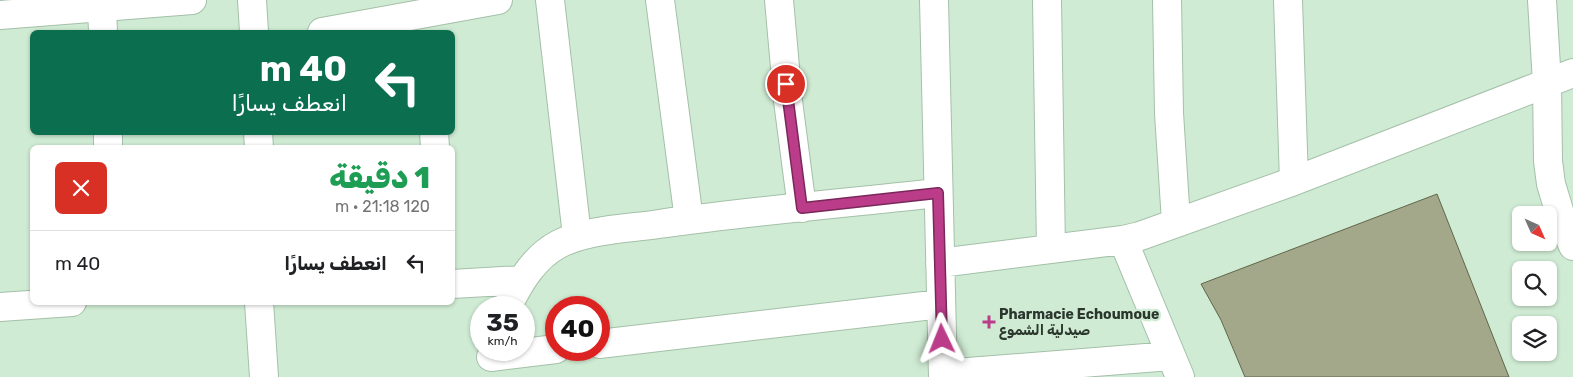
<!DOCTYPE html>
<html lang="ar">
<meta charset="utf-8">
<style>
:root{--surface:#fff;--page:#f2f2f2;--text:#202124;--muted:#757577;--line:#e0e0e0}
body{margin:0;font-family:Rubik,"Noto Sans Arabic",sans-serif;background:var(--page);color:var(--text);direction:rtl;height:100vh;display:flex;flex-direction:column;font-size:19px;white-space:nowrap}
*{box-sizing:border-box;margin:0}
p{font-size:16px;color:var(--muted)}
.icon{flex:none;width:28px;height:28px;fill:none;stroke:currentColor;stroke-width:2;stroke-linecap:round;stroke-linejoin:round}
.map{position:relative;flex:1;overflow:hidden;direction:ltr}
.side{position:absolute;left:30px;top:145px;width:425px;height:160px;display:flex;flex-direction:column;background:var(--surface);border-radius:8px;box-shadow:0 1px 4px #0004;direction:rtl}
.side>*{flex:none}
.guide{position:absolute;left:30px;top:30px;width:425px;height:105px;border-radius:8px;box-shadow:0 1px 4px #0004;direction:rtl;background:#0b6e4f;color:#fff;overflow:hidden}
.needle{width:32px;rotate:135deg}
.buttons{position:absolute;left:1512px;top:206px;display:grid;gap:10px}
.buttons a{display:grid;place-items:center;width:45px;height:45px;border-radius:8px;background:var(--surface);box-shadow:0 1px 4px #0004;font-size:25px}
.speed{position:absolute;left:470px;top:296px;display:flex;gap:10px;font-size:25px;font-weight:700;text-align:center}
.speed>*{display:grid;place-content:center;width:65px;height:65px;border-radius:50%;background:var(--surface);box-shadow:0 1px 4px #0004;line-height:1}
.speed small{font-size:12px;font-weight:400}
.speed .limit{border:8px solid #d22;background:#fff;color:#111}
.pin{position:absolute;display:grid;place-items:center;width:42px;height:42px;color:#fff;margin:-21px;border:2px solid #fff;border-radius:50%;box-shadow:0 1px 5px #0007}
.me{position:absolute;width:55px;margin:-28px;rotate:358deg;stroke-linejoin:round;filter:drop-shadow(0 0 4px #0008)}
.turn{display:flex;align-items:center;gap:18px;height:105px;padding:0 25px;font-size:22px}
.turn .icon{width:65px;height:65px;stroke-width:2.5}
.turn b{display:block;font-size:35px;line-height:42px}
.round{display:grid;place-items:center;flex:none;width:52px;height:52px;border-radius:8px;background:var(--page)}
.headline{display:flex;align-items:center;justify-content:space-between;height:85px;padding:0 25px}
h1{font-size:30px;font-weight:800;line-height:38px;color:#1e9e55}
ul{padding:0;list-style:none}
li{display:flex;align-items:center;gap:15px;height:65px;padding:0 25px;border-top:1px solid var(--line)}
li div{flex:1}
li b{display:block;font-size:19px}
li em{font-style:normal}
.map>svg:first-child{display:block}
.building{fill:#a2a889;stroke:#61664a}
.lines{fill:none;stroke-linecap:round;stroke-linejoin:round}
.minor-casing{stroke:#a5c0a9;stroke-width:30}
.minor{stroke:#fff;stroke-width:28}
.route-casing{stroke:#7a285a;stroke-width:12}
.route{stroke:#bb3d8a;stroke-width:9}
.poi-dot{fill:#bb3d8a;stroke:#cfebd3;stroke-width:2}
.labels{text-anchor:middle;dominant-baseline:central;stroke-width:4.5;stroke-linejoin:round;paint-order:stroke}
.poi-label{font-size:14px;font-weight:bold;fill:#2b362d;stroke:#cfebd3;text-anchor:start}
</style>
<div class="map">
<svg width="1573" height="377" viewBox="0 0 1573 377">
<rect width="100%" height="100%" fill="#cfebd3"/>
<path class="building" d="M1437 194 1509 377H1245L1221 320 1201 284Z"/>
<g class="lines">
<defs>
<path id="minor" d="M252 0 254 32
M550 0 577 236
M660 0 689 220
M779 0 788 101 802 208
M934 0 943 377
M1047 0 1051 249
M1167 0 1169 113 1176 222
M1288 0 1294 181
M1542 0 1547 83 1548 161 1551 184 1561 217 1573 246
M102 8 103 32
M0 15 192 0
M322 32 498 0
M108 132V148
M258 132 259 148
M434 132 435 148
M1123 240 1180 377
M940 263 1123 240 1140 236 1294 181 1573 73
M452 284 521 280
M259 302 264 377
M0 307 72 302
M507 308C519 283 534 257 559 244 589 229 626 229 659 224 752 211 845 203 938 193
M599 344 941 304
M491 357 556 349
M943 374 1171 356"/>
</defs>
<use href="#minor" class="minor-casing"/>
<use href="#minor" class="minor"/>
</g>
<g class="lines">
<defs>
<path id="route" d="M786 84 802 208 938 193 942 339"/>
</defs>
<use href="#route" class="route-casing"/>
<use href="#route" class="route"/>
</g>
<path class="poi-dot" d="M986.5 314.5h5v5h5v5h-5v5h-5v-5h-5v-5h5z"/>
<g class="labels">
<g class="poi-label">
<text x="999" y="314">Pharmacie Echoumoue<tspan x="999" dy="16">صيدلية الشموع</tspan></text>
</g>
</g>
</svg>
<div class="buttons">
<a><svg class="needle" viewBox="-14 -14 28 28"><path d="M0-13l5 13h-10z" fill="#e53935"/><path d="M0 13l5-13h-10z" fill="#757577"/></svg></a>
<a><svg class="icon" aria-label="search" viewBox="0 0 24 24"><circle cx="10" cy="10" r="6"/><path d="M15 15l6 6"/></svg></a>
<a><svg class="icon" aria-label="layers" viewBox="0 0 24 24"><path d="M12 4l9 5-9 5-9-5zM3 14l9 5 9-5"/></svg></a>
</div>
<div class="speed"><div>35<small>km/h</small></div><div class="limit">40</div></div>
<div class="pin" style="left:786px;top:84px;background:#d93025"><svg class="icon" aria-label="arrive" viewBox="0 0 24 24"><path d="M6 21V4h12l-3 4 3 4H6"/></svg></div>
<svg class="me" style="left:942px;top:339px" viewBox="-20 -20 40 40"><path d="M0-17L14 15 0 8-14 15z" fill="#bb3d8a" stroke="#fff" stroke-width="4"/></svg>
<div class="guide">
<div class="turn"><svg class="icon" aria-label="left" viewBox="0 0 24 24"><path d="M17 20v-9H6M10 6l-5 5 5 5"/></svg><div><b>40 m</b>انعطف يسارًا</div></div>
</div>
<section class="side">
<div class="headline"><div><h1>1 دقيقة</h1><p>120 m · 21:18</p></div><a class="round" style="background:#d93025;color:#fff"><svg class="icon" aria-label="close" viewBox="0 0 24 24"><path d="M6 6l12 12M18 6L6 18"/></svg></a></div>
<ul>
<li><svg class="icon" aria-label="left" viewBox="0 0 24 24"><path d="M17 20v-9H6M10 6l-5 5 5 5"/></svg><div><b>انعطف يسارًا</b></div><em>40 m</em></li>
</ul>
</section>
</div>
